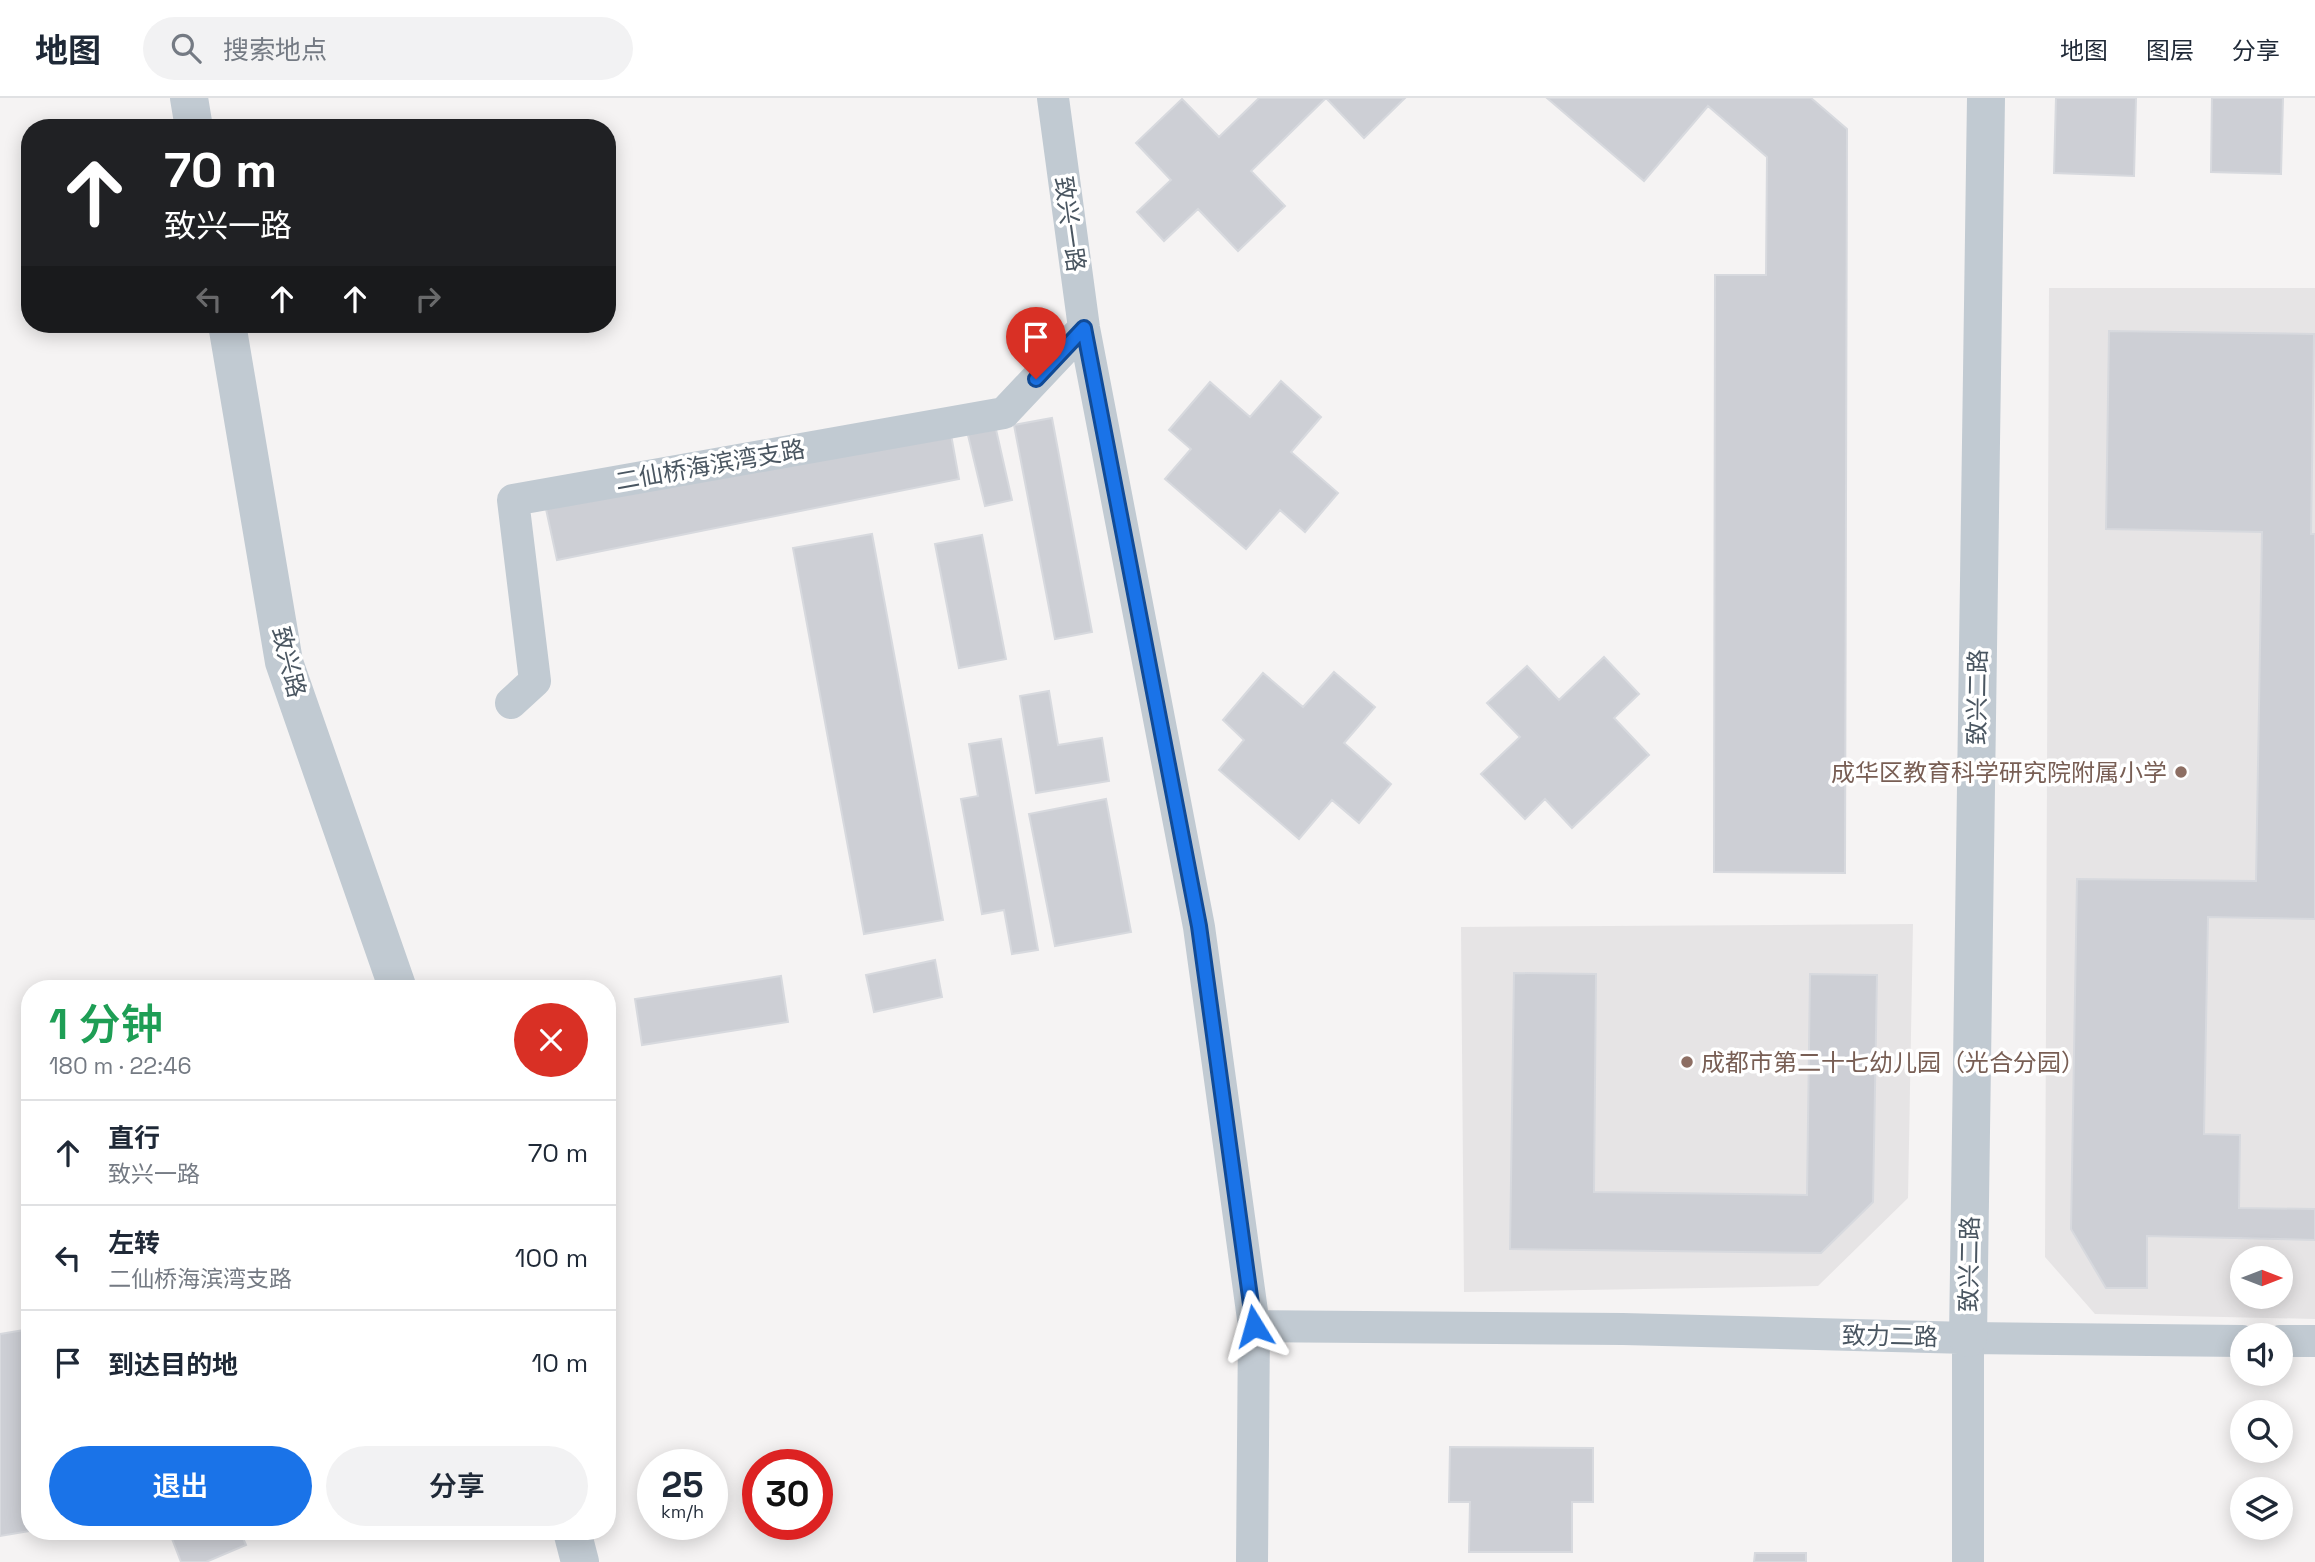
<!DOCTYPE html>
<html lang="zh">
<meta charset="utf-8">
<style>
:root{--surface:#fff;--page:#f2f2f3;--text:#1f2937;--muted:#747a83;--line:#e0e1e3;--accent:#1a73e8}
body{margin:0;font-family:"Space Grotesk","Noto Sans SC",sans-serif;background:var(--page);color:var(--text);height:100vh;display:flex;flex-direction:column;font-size:26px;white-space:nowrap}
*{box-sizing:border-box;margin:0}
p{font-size:23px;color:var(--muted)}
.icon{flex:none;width:38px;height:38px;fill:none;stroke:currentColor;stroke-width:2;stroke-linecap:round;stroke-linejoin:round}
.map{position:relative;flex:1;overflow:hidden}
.panel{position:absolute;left:21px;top:882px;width:595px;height:560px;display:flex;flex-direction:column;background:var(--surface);border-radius:28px;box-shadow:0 4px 18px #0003}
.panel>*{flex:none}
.top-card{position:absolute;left:21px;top:21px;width:595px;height:214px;border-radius:28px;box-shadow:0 4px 18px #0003;background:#202124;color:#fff;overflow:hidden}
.needle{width:46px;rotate:90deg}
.buttons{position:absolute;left:2230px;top:1148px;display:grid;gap:14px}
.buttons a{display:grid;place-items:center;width:63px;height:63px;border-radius:50%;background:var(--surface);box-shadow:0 4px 18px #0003;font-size:35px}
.speed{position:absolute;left:637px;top:1351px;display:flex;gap:14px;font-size:35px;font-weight:700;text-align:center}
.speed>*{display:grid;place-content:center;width:91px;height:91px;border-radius:50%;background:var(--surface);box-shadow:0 4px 18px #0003;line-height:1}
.speed small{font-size:18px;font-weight:400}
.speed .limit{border:10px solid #d22;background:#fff;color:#111}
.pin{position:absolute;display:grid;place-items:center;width:60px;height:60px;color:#fff;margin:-72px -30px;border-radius:50% 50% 50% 0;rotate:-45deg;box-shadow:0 0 7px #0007}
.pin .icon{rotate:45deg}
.me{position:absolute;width:77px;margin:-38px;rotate:352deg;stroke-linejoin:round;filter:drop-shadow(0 0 5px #0008)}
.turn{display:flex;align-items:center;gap:24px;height:147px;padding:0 28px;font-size:32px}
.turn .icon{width:91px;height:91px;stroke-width:2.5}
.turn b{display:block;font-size:49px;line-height:60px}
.lanes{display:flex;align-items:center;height:66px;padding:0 28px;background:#0003;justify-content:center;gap:35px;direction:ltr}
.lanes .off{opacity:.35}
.round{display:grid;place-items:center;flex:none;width:74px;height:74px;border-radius:37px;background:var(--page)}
.head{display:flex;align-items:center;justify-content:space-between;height:119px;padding:0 28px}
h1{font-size:42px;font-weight:600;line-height:52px;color:#1e9e55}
.button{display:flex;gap:14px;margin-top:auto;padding:14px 28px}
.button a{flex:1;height:80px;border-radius:42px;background:var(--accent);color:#fff;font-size:28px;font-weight:600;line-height:80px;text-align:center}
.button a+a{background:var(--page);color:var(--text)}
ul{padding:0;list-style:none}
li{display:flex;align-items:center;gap:21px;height:105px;padding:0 28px;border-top:2px solid var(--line)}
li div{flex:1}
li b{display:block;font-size:26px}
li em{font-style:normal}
header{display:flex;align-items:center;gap:42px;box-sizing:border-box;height:98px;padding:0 35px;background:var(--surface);border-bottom:2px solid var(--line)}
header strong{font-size:33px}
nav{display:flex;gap:38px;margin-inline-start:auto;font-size:24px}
.search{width:490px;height:63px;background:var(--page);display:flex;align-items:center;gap:18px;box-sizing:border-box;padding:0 24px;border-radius:38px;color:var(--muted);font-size:26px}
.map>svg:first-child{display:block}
.education{fill:#e6e4e5;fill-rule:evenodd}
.building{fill:#cdcfd5;stroke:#d7d9de;stroke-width:2}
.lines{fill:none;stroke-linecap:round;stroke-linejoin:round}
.minor{stroke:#c1cad2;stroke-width:32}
.tertiary{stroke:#c1cad2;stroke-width:38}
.route-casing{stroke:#114b97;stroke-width:18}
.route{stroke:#1a73e8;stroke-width:12}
.education-dot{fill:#8d6e63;stroke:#fff;stroke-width:2.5}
.labels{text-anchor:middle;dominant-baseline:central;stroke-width:7;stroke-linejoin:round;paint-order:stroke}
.street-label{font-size:24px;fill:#4a5661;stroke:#fff}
.education-label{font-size:24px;fill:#785e54;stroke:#fff;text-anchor:end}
</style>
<header>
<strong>地图</strong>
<div class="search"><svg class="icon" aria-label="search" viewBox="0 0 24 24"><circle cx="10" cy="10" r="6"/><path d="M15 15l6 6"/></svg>搜索地点</div>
<nav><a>地图</a><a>图层</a><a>分享</a></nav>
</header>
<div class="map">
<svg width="2315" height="1464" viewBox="0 0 2315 1464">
<rect width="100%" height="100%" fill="#f5f3f3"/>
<path class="education" d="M2049 190H2315V1221L2095 1216 2045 1159ZM2242 1160H2280V1199H2242Z
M1913 826 1908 1100 1818 1188 1464 1194 1461 829Z"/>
<path class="building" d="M1259 0H1326L1251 73 1285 108 1238 153 1198 111 1164 143 1137 114 1171 82 1136 45 1182 1 1219 39Z
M1326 0H1405L1364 40Z
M1547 0H1811L1847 31 1845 775 1714 774 1715 177H1766L1767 59 1708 8 1644 83Z
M2056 0H2136L2134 78 2054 75Z
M2212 0H2283L2281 76 2211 74Z
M2109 233 2314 236 2311 436H2315V821L2208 819 2204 1036 2240 1037 2239 1110 2315 1111V1142L2147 1138V1190H2106L2071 1131 2077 781 2256 783 2262 434 2106 431Z
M1281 283 1321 319 1291 354 1338 395 1305 434 1280 412 1246 451 1165 381 1191 351 1169 332 1210 284 1250 319Z
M1052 320 1092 534 1055 541 1014 327Z
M995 327 1012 402 985 408 967 333Z
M950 331 959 381 557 462 546 411Z
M872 436 943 822 864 836 793 450Z
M982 437 1006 561 959 570 935 446Z
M1604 559 1639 596 1614 620 1649 657 1572 730 1545 701 1525 721 1481 676 1520 639 1487 605 1527 568 1559 602Z
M1334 574 1375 609 1344 645 1391 686 1359 725 1332 702 1299 741 1219 672 1244 642 1223 622 1263 575 1303 609Z
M1049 593 1058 647 1102 640 1109 683 1036 695 1020 598Z
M1001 641 1038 852 1012 856 1004 812 982 816 961 701 978 698 969 646Z
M1106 701 1131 834 1055 848 1029 716Z
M935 862 942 899 874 914 866 877Z
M1514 875 1596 876 1594 1094 1807 1097 1810 876 1877 877 1873 1104 1821 1155 1510 1151Z
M781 878 788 924 642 947 635 901Z
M30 1231V1433L0 1438V1236Z
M1450 1349 1593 1350V1404H1572V1454H1469L1470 1404H1449Z
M169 1433H240L246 1447 206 1464H181Z
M1755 1455H1806V1464H1754Z"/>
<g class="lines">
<path class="minor" d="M1053 0 1084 230 1199 829 1254 1228 1252 1464
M511 605 535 583 513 402 1004 315 1084 230
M1254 1228 1623 1231 1968 1240 2242 1243
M2280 1243H2315
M1968 1464V1240"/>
<path class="tertiary" d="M189 0 194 30
M227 226 284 564 398 891
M1968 1240 1986 0
M572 1433 580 1464"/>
</g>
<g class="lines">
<defs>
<path id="route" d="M1036 281 1084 230 1199 828 1254 1228"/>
</defs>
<use href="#route" class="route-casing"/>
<use href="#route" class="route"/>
</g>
<g class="education-dot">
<circle cx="2181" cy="674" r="7"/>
<circle cx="1687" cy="964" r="7"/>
</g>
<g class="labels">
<g class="street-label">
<text transform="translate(1070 126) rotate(82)">致兴一路</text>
<text transform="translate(710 367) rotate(-10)">二仙桥海滨湾支路</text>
<text transform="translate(289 564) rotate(76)">致兴路</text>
<text transform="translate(1977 599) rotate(-89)">致兴二路</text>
<text transform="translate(1969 1166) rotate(-89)">致兴二路</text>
<text transform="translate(1890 1238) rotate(1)">致力二路</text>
</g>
<g class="education-label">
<text x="2167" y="674">成华区教育科学研究院附属小学</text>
<text x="1701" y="964" text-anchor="start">成都市第二十七幼儿园（光合分园）</text>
</g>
</g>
</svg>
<div class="buttons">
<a><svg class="needle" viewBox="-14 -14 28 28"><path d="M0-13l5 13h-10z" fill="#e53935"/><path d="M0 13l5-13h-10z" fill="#747a83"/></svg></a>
<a><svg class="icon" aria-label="sound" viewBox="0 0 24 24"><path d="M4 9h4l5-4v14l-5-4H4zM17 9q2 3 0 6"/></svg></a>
<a><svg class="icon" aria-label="search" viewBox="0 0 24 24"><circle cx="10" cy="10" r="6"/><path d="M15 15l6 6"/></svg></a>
<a><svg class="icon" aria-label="layers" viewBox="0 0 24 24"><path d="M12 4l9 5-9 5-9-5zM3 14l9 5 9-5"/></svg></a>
</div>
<div class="speed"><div>25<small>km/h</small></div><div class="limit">30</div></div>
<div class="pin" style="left:1036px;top:281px;background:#d93025"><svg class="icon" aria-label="arrive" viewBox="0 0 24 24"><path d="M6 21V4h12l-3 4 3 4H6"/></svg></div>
<svg class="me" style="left:1254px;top:1228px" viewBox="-20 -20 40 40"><path d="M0-17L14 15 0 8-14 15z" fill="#1a73e8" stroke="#fff" stroke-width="4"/></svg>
<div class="top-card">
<div class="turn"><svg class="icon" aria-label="ahead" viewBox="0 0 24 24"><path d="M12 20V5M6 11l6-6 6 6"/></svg><div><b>70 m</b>致兴一路</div></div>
<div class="lanes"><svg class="icon off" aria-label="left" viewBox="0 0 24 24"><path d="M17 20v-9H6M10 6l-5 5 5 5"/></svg><svg class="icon" aria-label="ahead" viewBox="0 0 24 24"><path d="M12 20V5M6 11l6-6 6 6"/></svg><svg class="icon" aria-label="ahead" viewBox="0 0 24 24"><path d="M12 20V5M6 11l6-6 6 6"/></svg><svg class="icon off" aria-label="right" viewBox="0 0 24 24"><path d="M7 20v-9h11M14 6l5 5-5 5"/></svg></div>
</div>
<section class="panel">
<div class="head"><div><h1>1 分钟</h1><p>180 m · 22:46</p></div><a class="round" style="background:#d93025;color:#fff"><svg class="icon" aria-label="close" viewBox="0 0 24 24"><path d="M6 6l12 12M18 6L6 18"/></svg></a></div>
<ul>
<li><svg class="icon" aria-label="ahead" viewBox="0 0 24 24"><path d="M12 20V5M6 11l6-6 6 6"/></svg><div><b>直行</b><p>致兴一路</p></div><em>70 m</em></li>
<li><svg class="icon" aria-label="left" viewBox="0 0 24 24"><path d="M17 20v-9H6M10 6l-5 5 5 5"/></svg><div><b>左转</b><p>二仙桥海滨湾支路</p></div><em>100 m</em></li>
<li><svg class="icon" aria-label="arrive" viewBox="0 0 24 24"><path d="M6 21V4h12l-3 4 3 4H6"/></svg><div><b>到达目的地</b></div><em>10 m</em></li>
</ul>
<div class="button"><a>退出</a><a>分享</a></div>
</section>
</div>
